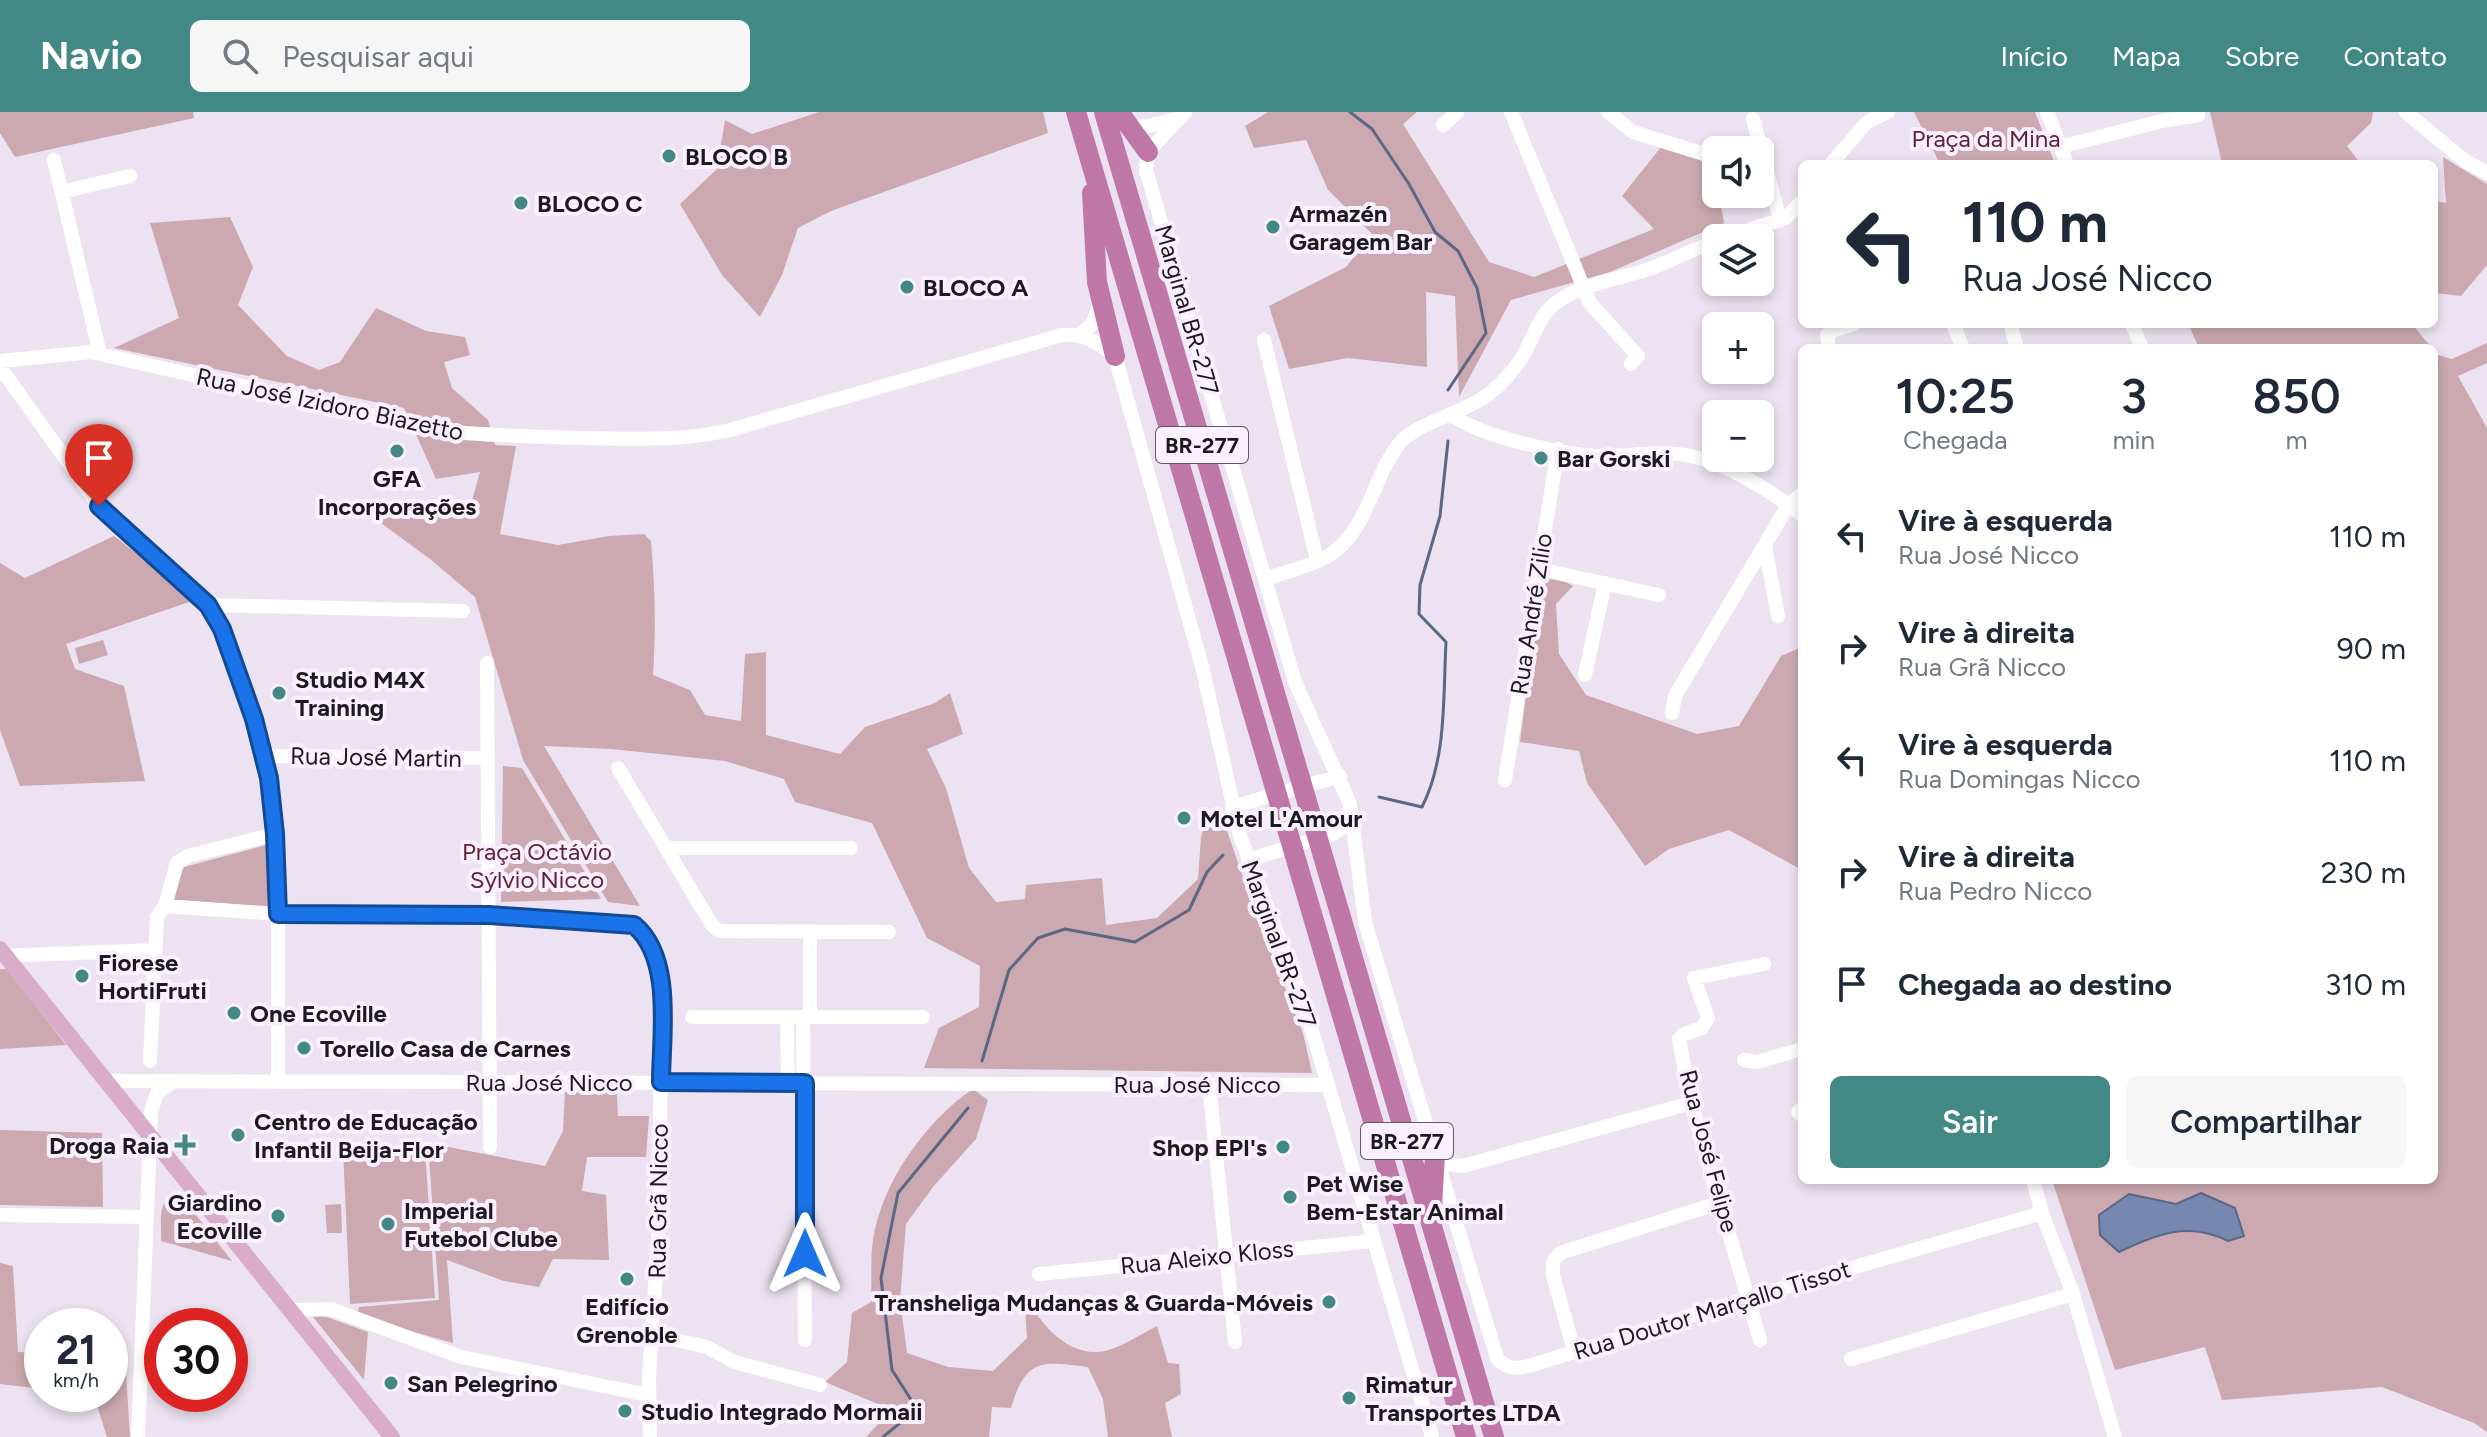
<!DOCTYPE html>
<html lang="pt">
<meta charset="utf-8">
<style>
:root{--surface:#fff;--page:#f6f6f7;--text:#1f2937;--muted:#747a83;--accent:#428985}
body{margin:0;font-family:Figtree,sans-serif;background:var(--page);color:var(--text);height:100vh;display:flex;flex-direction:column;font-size:30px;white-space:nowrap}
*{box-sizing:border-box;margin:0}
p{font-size:26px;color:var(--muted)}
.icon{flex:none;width:44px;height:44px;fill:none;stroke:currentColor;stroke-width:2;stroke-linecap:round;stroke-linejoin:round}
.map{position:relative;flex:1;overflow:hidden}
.panel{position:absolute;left:1798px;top:232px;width:640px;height:840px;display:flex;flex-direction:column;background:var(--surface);border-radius:12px;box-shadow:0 4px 12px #0003}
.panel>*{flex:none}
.guide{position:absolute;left:1798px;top:48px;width:640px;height:168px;border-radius:12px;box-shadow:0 4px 12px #0003;background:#fff;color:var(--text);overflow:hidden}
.fabs{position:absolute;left:1702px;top:24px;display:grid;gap:16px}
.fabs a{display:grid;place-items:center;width:72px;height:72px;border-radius:12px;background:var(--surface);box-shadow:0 4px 12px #0003;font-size:40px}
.speed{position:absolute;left:24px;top:1196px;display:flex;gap:16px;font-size:40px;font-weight:700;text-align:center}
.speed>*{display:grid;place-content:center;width:104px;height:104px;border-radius:50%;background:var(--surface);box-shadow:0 4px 12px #0003;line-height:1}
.speed small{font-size:20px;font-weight:400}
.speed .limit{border:12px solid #d22;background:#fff;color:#111}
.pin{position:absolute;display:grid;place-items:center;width:68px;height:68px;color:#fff;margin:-82px -34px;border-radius:50% 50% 50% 0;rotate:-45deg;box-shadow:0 0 8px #0007}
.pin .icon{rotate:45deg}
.me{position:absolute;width:88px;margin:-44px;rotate:0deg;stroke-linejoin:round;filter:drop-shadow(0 0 6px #0008)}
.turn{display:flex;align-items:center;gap:28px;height:168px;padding:0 32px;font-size:36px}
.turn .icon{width:104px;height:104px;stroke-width:2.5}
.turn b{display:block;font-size:56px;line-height:68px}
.eta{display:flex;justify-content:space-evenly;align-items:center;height:136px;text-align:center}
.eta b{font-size:48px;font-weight:600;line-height:56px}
.action{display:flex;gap:16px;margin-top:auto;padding:16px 32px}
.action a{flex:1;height:92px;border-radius:12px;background:var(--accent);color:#fff;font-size:32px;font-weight:600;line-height:92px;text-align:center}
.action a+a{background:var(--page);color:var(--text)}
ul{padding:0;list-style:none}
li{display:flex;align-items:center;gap:24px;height:112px;padding:0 32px}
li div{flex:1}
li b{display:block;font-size:30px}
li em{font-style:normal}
header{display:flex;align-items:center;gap:48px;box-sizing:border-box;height:112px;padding:0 40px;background:var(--accent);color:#fff}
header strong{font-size:38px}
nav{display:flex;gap:44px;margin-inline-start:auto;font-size:28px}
.search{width:560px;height:72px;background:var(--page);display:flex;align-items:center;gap:20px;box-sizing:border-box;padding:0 28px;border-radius:12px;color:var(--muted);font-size:30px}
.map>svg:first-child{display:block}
.green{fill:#cca9b0}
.water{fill:#7688b0;stroke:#5b6784;stroke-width:2}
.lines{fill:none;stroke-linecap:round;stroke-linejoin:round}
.stream{stroke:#5b6784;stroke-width:3}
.minor{stroke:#fff;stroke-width:14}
.major{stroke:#d9adca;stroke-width:16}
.highway{stroke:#bf77a7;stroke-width:20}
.route-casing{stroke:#114b97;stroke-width:20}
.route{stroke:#1a73e8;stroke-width:14}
.poi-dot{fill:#428985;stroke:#f9effe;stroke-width:3}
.labels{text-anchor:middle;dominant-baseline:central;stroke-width:8;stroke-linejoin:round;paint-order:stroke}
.shield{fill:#f9effe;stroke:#5f5a62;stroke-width:2}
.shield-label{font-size:22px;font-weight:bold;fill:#1d1a1f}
.park-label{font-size:24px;fill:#622235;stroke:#f9effe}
.poi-label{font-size:24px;font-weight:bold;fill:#1d1a1f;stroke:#f9effe;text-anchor:start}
.street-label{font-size:24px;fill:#1d1a1f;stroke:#f9effe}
</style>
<header>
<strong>Navio</strong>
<div class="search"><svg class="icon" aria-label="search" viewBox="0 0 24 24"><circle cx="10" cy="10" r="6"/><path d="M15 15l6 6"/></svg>Pesquisar aqui</div>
<nav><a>Início</a><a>Mapa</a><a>Sobre</a><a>Contato</a></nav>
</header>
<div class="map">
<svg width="2487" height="1325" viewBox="0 0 2487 1325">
<rect width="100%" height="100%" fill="#ece2f1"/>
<path class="green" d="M0 0H193L194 6 15 45 0 21Z
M819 0H1043L1048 21 831 99 798 116 782 163 760 205 722 163 680 92 717 57 725 8 752 22Z
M1268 0H1417L1403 12 1489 150 1534 165 1654 117 1622 84 1661 35 1714 53 1716 82H1719L1724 111 1610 160 1511 188 1459 285 1455 184 1426 180 1427 255 1348 246 1289 257 1269 194 1346 155 1372 122 1328 78 1306 28 1254 36 1245 14Z
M1914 0H2035L2055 52H1940Z
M2210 0H2373L2371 11 2347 34 2361 52H2222Z
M2443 45 2487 72V153L2461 184 2434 181V89L2446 91Z
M230 105 253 155 238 193 287 244 319 258 340 250 376 196 426 219 465 225 470 243 444 250 452 276 488 308 495 333 516 334 500 422 558 433 609 424 644 422 651 429C655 474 656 518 653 563L690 578 705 603 741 609 745 542 766 540V623L840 642 865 615 935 591 950 581 963 622 927 637 946 676 969 756 996 790 1025 787 1026 773 1102 766 1106 813 1157 806 1198 767 1201 725 1204 715 1226 716 1255 800 1303 921 1312 961 924 956 939 916 979 895 980 854 927 826 872 711 795 690 784 667 725 649 612 637 544 634 640 794 608 790 523 648 475 485 430 447 370 403 439 391 467 406 480 360 436 367 404 296 114 236 179 206 150 111Z
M2188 212H2412L2432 236H2199Z
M2487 231V251L2458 264 2487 316V1320L2474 1311 2382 1275 2222 1288 2205 1235 2115 1258 2052 1068H2434V238L2438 243 2452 247Z
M114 424 195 488 66 532 75 557 124 574 145 669 20 674 0 618V451L25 466Z
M1552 462 1573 474 1556 492 1559 542 1586 583 1697 622 1739 614 1781 544 1802 535V758L1729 718 1669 737 1645 754 1587 671 1579 639 1520 630 1539 482Z
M103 528 108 543 79 552 75 536Z
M503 654 522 656 601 787 501 790Z
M266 733 270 795 173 788 180 761 184 755Z
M0 857H7L66 933 0 937Z
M973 977 988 988 976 1027 933 1075 906 1112 900 1188 907 1241 948 1255 993 1259 1027 1226 1024 1180C1037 1209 1068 1247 1105 1239 1122 1235 1141 1222 1157 1214L1168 1251 1179 1252 1181 1282 1165 1291 1172 1325H1108L1103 1287 1088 1255C1041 1249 1026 1246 1011 1296L992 1295 989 1325H866L883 1307 878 1292 825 1270 847 1250 852 1201 871 1190C872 1170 870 1148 873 1128 881 1072 926 1008 973 977Z
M565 980 617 981 618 1004H649L646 1045H587L582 1079 606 1083 609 1148 553 1147 539 1175 504 1169 447 1148 453 1231 357 1204 359 1195 439 1188 428 1031 545 1054 563 1019Z
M0 1018 102 1021 103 1095 0 1093Z
M343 1037H425L435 1186 350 1192Z
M176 1083 182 1085 232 1149 161 1129C162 1112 156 1087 176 1083Z
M341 1092 342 1121H327L325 1093Z
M0 1151 13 1154 18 1240 42 1241V1277L0 1272Z
M324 1204 368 1220 364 1268 313 1205Z
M110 1244H125L130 1325H107L96 1290 63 1282H110Z"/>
<path class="water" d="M2201 1081 2235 1096 2244 1124 2228 1129C2188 1109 2157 1122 2119 1140L2100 1123 2099 1103 2129 1082 2176 1092Z"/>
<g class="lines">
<path class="stream" d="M1350 0 1372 17 1409 72 1435 120 1458 139 1477 176 1486 221 1448 278
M1379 685 1422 695C1447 646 1443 584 1446 530L1419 502 1420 473 1440 404 1448 329
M982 949 1009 858 1038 826 1065 817 1135 830 1189 798 1207 760 1223 743
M883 1325 917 1297 892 1258 881 1166 898 1081 968 996"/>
<path class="minor" d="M1185 0 1148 40 1146 58 1295 570 1350 692 1365 810 1497 1246C1507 1257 1514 1257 1529 1254L1748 1186 2042 1101
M1511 0 1590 191 1638 244 1631 252
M1608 0 1633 20 1714 45
M2047 0 2067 52
M2406 0 2465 49 2487 61
M1753 7 1780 108
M1443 13 1457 0
M1132 15 1149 14 1176 7
M2060 35 2162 9 2198 3
M54 48 100 242
M1831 52 1867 10 1888 0
M61 80 130 64
M1723 126 1786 106 1802 89
M1953 212 1963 236
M2132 212 2142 236
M2012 218 2017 236
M1080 223 1093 211 1100 190
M1264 228 1317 448
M1829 236 1827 223 1834 218 1854 212
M0 249 91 240 441 319C490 324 540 325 589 326 637 327 684 329 730 318L1062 223C1084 221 1098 231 1115 244L1202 554 1240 724 1302 885 1432 1325
M0 255 99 394 208 493 228 531 260 627 272 684 278 802V969
M1451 303C1485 326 1569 345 1610 344 1632 344 1654 339 1677 342 1718 345 1770 378 1802 403
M1765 434 1778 504
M1538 457 1659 483
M1265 467C1285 460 1309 455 1328 444 1368 420 1372 366 1399 332 1415 311 1465 301 1489 282 1506 268 1521 251 1530 230 1536 219 1539 208 1548 198 1572 173 1617 168 1649 157 1672 149 1693 137 1716 129
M208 493 463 499
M487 551 490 1035
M1585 563 1605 471
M1672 601 1675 584 1789 392 1802 382
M264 644 488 646
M618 656 712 813 719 819 889 820
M1505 668 1558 337
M1232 695 1340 664
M666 736H851
M1248 748 1335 721 1344 714 1349 698
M165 794 278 802 489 803 628 811C652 820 660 856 662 879L658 1131 649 1265 650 1325
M0 844 156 838
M692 905H923
M787 905 788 971
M803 905 805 1228
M810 905V820
M1744 948 1757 950 1802 937
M150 949 157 805 165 794 177 751 188 744 275 722
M106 969 1328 973
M1209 972 1235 1230
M1802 996 1798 1000 1802 1004
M1435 1043 1448 1052 1463 1054 1691 991
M2033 1068 2042 1101 2073 1182 2115 1325
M0 1103 146 1105
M1039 1162 1374 1129
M290 1198 331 1197 461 1245 648 1283
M653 1223 707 1235 734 1250 820 1273
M1760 1228 1691 991 1679 927 1684 922 1702 916 1708 906 1694 866 1764 852
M1574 1239 1553 1163V1150L1560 1141 1722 1090
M1851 1247 2073 1182
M138 1325 151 1000 157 981 174 969"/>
<path class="major" d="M0 837 392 1325"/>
<path class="highway" d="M1076 0 1466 1325
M1104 0 1494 1325
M1119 0 1148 40
M1092 81 1097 170 1115 244
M1432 1095 1435 1043"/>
</g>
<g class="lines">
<defs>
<path id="route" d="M99 394 208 493 222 517 254 607 269 666 275 722 278 802 489 803 634 813C674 846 661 924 661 970L805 971V1142"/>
</defs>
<use href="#route" class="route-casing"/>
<use href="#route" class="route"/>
</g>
<g class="poi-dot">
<circle cx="669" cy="44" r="8"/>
<circle cx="521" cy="91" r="8"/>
<circle cx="1273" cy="115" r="8"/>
<circle cx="907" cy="175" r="8"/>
<circle cx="397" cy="339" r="8"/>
<circle cx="1541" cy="346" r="8"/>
<circle cx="279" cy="581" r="8"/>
<circle cx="1184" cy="706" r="8"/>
<circle cx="82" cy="864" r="8"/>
<circle cx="234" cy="901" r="8"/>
<circle cx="304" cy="936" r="8"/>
<circle cx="238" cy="1023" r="8"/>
<path d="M181 1021h8v8h8v8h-8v8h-8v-8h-8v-8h8z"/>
<circle cx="1283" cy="1035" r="8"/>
<circle cx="1290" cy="1085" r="8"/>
<circle cx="278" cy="1104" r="8"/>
<circle cx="388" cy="1112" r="8"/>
<circle cx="627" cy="1167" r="8"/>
<circle cx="1329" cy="1190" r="8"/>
<circle cx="391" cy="1271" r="8"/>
<circle cx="1349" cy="1286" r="8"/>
<circle cx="625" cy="1299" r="8"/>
</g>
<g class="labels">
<g class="shield">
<rect x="1156" y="315" width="92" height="36" rx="6"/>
<rect x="1361" y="1011" width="92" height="36" rx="6"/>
</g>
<g class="shield-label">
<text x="1202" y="333">BR-277</text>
<text x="1407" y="1029">BR-277</text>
</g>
<g class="park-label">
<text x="1986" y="26">Praça da Mina</text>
<text x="537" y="739">Praça Octávio<tspan x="537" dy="28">Sýlvio Nicco</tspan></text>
</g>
<g class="poi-label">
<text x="685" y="44">BLOCO B</text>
<text x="537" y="91">BLOCO C</text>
<text x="1289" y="101">Armazén<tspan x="1289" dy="28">Garagem Bar</tspan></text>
<text x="923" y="175">BLOCO A</text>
<text x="1557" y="346">Bar Gorski</text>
<text x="397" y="366" text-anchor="middle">GFA<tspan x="397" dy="28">Incorporações</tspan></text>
<text x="295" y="567">Studio M4X<tspan x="295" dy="28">Training</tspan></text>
<text x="1200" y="706">Motel L'Amour</text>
<text x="98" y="850">Fiorese<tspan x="98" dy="28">HortiFruti</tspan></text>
<text x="250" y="901">One Ecoville</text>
<text x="320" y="936">Torello Casa de Carnes</text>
<text x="254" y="1009">Centro de Educação<tspan x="254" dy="28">Infantil Beija-Flor</tspan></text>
<text x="169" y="1033" text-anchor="end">Droga Raia</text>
<text x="1267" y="1035" text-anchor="end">Shop EPI's</text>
<text x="1306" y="1071">Pet Wise<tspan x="1306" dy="28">Bem-Estar Animal</tspan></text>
<text x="262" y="1090" text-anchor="end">Giardino<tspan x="262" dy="28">Ecoville</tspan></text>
<text x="404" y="1098">Imperial<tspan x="404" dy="28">Futebol Clube</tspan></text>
<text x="1313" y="1190" text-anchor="end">Transheliga Mudanças &amp; Guarda-Móveis</text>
<text x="627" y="1194" text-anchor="middle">Edifício<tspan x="627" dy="28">Grenoble</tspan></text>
<text x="407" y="1271">San Pelegrino</text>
<text x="1365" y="1272">Rimatur<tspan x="1365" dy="28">Transportes LTDA</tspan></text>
<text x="641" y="1299">Studio Integrado Mormaii</text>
</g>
<g class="street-label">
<text transform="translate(1187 198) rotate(74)">Marginal BR-277</text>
<text transform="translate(330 292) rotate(12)">Rua José Izidoro Biazetto</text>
<text transform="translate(1531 502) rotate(-81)">Rua André Zilio</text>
<text transform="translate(376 645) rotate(1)">Rua José Martin</text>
<text transform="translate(1279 832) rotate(70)">Marginal BR-277</text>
<text x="549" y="970">Rua José Nicco</text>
<text x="1197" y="972">Rua José Nicco</text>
<text transform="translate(1709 1039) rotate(75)">Rua José Felipe</text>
<text transform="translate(658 1089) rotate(-89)">Rua Grã Nicco</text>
<text transform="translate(1207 1145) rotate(-6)">Rua Aleixo Kloss</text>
<text transform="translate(1712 1198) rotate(-17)">Rua Doutor Marçallo Tissot</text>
</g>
</g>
</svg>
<div class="fabs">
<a><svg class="icon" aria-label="sound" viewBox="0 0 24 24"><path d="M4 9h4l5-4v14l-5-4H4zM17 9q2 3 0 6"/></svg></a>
<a><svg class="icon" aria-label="layers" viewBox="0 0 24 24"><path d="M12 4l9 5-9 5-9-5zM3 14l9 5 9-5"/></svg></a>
<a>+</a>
<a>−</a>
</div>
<div class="speed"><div>21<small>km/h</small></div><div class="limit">30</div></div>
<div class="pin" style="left:99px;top:394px;background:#d93025"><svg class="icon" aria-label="arrive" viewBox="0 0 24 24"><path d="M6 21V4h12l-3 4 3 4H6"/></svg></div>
<svg class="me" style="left:805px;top:1142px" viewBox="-20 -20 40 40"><path d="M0-17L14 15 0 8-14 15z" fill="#1a73e8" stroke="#fff" stroke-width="4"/></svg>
<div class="guide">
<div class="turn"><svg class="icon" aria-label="left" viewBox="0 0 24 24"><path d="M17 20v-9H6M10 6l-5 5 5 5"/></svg><div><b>110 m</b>Rua José Nicco</div></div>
</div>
<section class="panel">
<div class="eta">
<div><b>10:25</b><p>Chegada</p></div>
<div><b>3</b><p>min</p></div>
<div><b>850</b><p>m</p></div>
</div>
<ul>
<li><svg class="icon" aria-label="left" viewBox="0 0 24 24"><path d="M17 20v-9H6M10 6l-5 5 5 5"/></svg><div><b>Vire à esquerda</b><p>Rua José Nicco</p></div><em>110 m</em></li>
<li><svg class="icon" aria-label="right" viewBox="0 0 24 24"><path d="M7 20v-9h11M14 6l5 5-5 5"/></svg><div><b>Vire à direita</b><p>Rua Grã Nicco</p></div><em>90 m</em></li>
<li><svg class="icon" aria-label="left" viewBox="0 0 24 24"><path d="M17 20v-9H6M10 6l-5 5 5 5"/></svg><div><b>Vire à esquerda</b><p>Rua Domingas Nicco</p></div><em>110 m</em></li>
<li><svg class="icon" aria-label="right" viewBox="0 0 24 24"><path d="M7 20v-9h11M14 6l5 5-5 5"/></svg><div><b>Vire à direita</b><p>Rua Pedro Nicco</p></div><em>230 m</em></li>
<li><svg class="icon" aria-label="arrive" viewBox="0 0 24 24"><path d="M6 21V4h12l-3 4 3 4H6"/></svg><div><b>Chegada ao destino</b></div><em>310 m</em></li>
</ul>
<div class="action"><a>Sair</a><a>Compartilhar</a></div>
</section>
</div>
